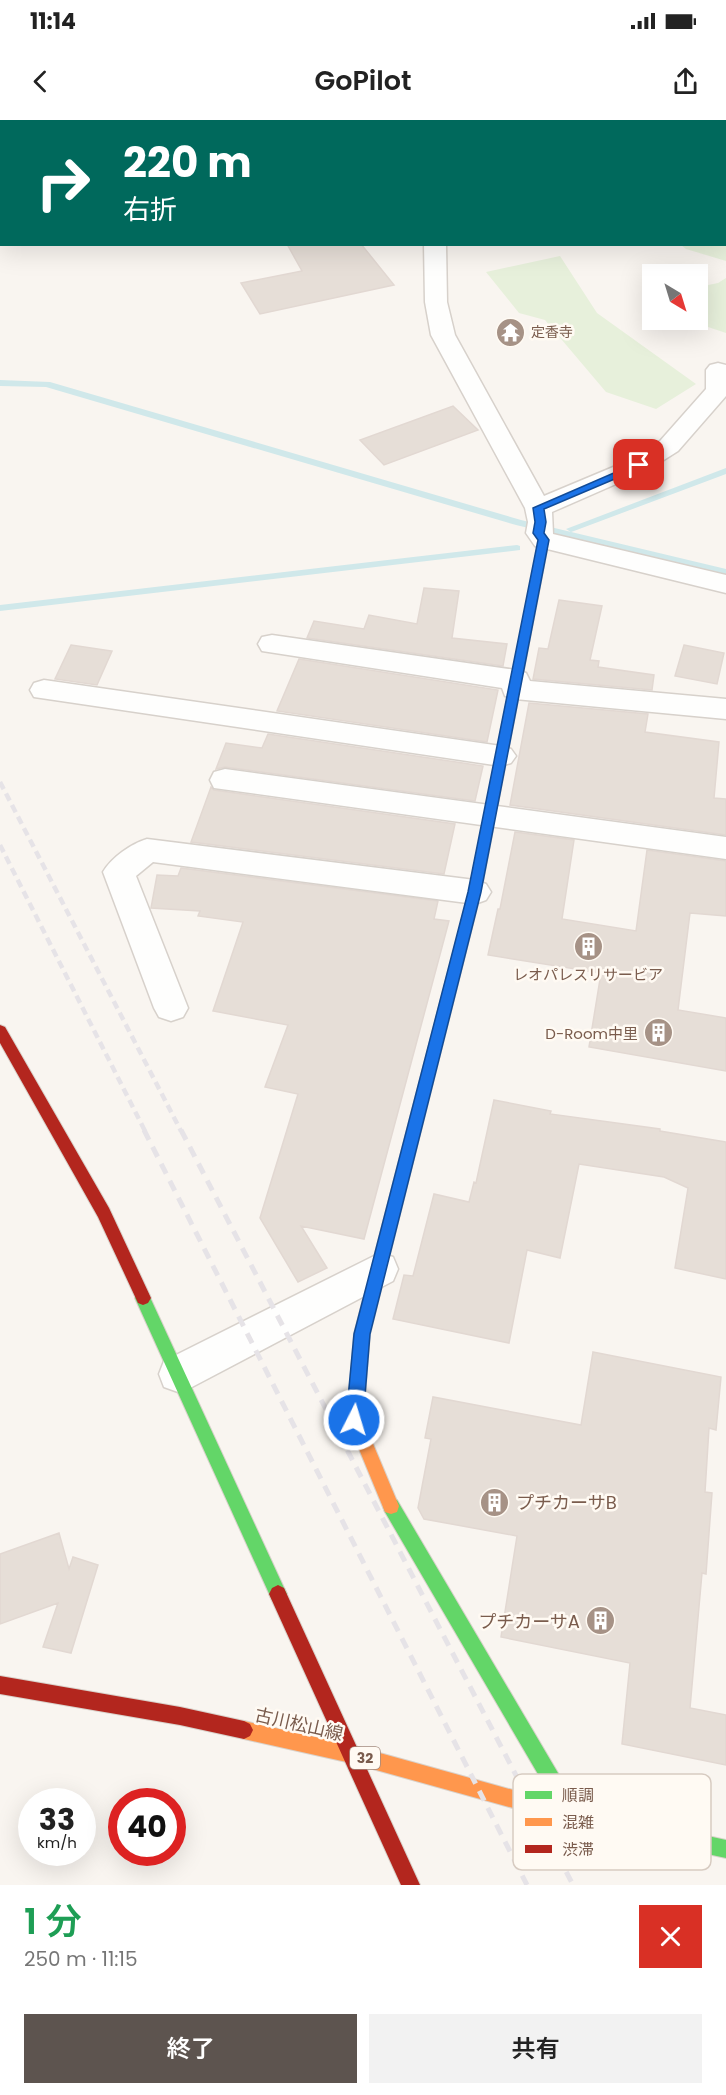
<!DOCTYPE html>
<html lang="ja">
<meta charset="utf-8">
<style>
:root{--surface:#fff;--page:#f2f2f2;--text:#222;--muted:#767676;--accent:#5d544f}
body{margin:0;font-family:Poppins,"Noto Sans JP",sans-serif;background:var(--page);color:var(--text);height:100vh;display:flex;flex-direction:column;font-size:22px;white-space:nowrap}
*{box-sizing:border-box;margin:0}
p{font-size:20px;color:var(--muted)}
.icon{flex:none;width:33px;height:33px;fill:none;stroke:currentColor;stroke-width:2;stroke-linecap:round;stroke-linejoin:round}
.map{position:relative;height:1765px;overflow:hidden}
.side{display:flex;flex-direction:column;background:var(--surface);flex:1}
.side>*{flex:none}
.hud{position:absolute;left:0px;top:0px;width:726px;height:126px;box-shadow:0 6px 24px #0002;background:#00695c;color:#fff;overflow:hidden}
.needle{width:39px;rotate:142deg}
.fabs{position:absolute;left:642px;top:144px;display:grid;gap:12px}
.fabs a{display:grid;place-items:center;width:66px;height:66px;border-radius:0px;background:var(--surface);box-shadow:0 6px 24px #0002;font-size:30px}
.speed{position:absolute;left:18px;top:1668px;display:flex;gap:12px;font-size:30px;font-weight:700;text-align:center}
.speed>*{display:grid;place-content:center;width:78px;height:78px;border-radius:50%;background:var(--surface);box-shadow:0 6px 24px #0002;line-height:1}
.speed small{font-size:15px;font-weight:400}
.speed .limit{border:9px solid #d22;background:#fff;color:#111}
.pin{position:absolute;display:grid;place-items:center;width:51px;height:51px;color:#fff;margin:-26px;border-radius:12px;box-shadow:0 3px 9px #0006}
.me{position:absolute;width:66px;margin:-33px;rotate:5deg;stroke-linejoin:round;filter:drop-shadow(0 0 4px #0008)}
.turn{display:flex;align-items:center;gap:21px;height:126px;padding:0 24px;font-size:27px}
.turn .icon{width:78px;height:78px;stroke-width:2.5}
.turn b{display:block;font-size:42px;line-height:51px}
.round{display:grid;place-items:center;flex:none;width:63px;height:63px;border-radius:0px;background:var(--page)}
.head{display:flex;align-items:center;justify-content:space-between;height:102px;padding:0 24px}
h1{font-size:36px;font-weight:600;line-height:45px;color:#1e9e55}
.button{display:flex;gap:12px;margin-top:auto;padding:12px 24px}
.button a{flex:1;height:69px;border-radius:0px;background:var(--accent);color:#fff;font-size:24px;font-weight:600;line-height:69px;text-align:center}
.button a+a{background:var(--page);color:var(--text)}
.status{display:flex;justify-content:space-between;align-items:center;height:42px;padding:0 30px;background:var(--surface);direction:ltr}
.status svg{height:16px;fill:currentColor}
header{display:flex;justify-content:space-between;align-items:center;height:78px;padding:0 24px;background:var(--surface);font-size:27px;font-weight:600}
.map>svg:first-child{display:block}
.green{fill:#e7f0db}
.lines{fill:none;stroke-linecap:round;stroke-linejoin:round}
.stream{fill:#d0e8ea;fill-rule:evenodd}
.building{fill:#e6ded7;stroke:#e2d8d2;stroke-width:1.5}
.street-casing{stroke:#d7d1cb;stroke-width:3}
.fast-casing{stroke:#d9d2cb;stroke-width:2}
.slow-casing{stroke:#d9d2cb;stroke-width:2}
.jam-casing{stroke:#d9d2cb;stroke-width:2}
.street{fill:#fefefd;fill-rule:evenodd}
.fast{fill:#63d668;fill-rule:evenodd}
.slow{fill:#ff974d;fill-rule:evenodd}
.jam{fill:#b3261e;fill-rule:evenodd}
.rail-far1{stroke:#e6e3e7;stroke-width:4.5;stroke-dasharray:8 5;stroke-linecap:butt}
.rail{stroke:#e6e3e7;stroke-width:5;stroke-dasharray:11 8;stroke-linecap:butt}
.route{fill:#1a73e8;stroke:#114b97;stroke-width:1.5}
.labels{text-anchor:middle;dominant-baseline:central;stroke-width:5;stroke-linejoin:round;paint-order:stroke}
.far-poi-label{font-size:14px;fill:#7a5c4d;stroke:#fffaf3;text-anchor:start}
.shield{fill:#fffaf3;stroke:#a28b7f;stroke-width:1.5}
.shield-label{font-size:14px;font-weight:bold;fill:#7a5c4d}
.poi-label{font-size:15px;fill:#7a5c4d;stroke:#fffaf3}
.near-poi-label{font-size:18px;fill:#7a5c4d;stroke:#fffaf3;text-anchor:start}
.near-street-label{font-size:18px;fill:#7a5c4d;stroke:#fffaf3}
.key{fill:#fffaf3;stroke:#d7cbc1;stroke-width:1.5}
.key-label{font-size:16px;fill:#7a5c4d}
</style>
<div class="status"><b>11:14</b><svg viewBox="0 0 49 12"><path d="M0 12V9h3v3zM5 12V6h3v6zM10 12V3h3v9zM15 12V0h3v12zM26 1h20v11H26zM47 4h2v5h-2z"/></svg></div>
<header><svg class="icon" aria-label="back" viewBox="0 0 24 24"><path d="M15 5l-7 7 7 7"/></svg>GoPilot<svg class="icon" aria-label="share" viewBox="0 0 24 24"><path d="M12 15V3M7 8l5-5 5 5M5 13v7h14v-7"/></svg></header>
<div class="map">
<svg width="726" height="1765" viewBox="0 0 726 1765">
<rect width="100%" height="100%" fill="#f9f5f0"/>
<path class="green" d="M725 23 726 24V141L686 129 681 125 724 124Z
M560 136 597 193 696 264 656 289 606 272 545 200 519 193 486 152Z
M726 158V213L687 200H698V167L718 163Z"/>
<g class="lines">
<path class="stream" d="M0 260 50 262 521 400 726 449V455L516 405 46 267 0 266Z
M726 348V354L574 411 571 412 566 409Z
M517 425 520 426V430L0 491V485Z"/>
</g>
<path class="building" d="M287 124H361L394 165 260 194 241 163 302 151Z
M453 286 478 310 384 345 360 320Z
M424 468 459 471 452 518 507 524 503 546 307 518 314 501 364 509 369 495 417 504Z
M559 480 602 486 590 540 599 541 598 547 654 555 652 570 533 559 539 528 548 529Z
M71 525 112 531 97 565 55 559Z
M684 525 724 533 717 564 675 556Z
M299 539 498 570 487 622 277 591Z
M529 583 648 594 645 612 719 622 714 678 726 679V715L510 685Z
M268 614 483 646 475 681 225 647 216 649 226 623 262 628Z
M211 667 214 670 455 704 444 754 191 722Z
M515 712 574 720 562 799 636 811 647 730 726 741V796L690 793 678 890 726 898V951L589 927 601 853 488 835 498 789H500Z
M181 748 438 781 434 799 449 801 364 1119 301 1106 327 1148 298 1162 260 1098 298 974 265 967 288 905 213 891 243 802 198 796 200 791 151 788 157 755 178 756Z
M494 980 551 991 550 994 660 1009V1011L726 1022V1159L675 1148 688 1068 664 1057 579 1044 560 1138 527 1130 509 1223 393 1199 404 1155 413 1156 434 1074 469 1082 474 1062 476 1063Z
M593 1232 721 1257 716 1310 709 1308 705 1372 712 1373 706 1454 702 1453 690 1588 726 1595V1645L622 1624 630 1543 501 1517 517 1416 424 1399 418 1388 431 1319 425 1318 433 1277 581 1305Z
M59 1413 69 1449 73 1437 98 1445 71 1533 43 1527 58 1483 0 1504V1434Z"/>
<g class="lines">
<defs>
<path id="street" d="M400 0H420L421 2H401Z
M677 0H698L699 2H678Z
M424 124H446L447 182 455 215 544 376 630 340 660 321 706 269V250L710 245 718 243 726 245V276L678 331 648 350 552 392 553 414 726 455V473L535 426 526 413 528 402 525 388 431 215 425 182Z
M272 515 516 550 526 553 530 561 726 579V599L515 579 505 576 502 568 262 531 258 524 262 517Z
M44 560 501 626 511 629 516 636 511 643 501 646 34 577 30 570 34 563Z
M225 649 726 717V739L214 668 210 660 214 652Z
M147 719 475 760 486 764 491 772 486 780 475 784 153 742 136 756 188 888 183 897 171 901 159 897 154 888 103 752C112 737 131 724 147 719Z
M380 1133 393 1137 398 1149 393 1161 192 1267 178 1272 164 1267 159 1254 164 1241Z"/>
<path id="fast" d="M544 417 549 420 481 772 433 963 431 967 426 969 421 967 419 963 469 772 539 420Z
M143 1171 148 1173 284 1468 287 1474 284 1480 278 1483 272 1480 135 1178 138 1173Z
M391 1378 397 1380 578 1687 726 1720V1738L573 1705 561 1700 558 1694 559 1690 385 1392 383 1386 385 1380Z"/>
<path id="slow" d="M426 957 431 959 433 963 370 1214 363 1300 399 1386 397 1392 391 1394 385 1392 347 1300 354 1214 419 963 421 959Z
M244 1601 351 1625 567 1685 573 1688 576 1694 573 1700 567 1703 351 1643 244 1619 238 1616 235 1610 238 1604Z"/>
<path id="jam" d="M0 905 5 907 109 1088 151 1178 148 1183 143 1185 138 1183 98 1097 0 923Z
M278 1465 284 1468 420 1765H401L269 1474 272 1468Z
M0 1556 180 1587 244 1601 250 1604 253 1610 250 1616 244 1619 180 1605 0 1574Z"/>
</defs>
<use href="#street" class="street-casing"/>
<use href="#fast" class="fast-casing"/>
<use href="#slow" class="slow-casing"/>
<use href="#jam" class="jam-casing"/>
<use href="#street" class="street"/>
<use href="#fast" class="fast"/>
<use href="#slow" class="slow"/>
<use href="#jam" class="jam"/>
<path class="rail-far1" d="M0 662 181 1011
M0 725 145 1011"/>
<path class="rail" d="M144 1010 527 1765
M181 1010 573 1765"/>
</g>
<path class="route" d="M639 342 643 343V347L544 389 546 402 544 413 549 420 481 772 370 1214 363 1300 360 1305 354 1308 349 1305 346 1300 354 1214 468 772 538 420 533 413 535 402 533 388Z"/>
<defs>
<symbol id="temple-disc" viewBox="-11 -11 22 22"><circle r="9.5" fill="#a69286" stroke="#fffaf3"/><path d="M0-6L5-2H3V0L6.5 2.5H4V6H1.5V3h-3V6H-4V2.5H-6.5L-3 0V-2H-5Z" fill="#fff"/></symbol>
<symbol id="building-disc" viewBox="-11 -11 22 22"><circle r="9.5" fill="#a69286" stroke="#fffaf3"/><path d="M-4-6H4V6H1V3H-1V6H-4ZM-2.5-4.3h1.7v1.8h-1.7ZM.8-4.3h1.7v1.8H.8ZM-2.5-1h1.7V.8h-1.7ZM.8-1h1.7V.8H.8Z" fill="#fff"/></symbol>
</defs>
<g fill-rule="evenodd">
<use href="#temple-disc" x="494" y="196" width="33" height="33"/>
<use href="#building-disc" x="572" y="810" width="33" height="33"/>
<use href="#building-disc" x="642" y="896" width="33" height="33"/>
<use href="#building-disc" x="478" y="1366" width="33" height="33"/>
<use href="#building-disc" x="584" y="1484" width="33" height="33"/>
</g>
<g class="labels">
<g class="far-poi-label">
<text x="531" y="212">定香寺</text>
</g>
<rect class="shield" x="350" y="1627" width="30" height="22" rx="4.5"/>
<g class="shield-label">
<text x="365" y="1638">32</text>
</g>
<g class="poi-label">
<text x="588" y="854">レオパレスリサービア</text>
<text x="638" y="913" text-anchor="end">D-Room中里</text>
</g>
<g class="near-poi-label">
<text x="516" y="1382">プチカーサB</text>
<text x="580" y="1501" text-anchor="end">プチカーサA</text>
</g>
<g class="near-street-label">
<text transform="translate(299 1604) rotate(13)">古川松山線</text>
</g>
</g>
<rect x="513" y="1654" width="198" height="96" rx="9" class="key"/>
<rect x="525" y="1671" width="27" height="8" fill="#63d668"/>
<rect x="525" y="1698" width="27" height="8" fill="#ff974d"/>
<rect x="525" y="1725" width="27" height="8" fill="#b3261e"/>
<g class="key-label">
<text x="562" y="1681">順調</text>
<text x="562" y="1708">混雑</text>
<text x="562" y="1735">渋滞</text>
</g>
</svg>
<div class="fabs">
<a><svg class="needle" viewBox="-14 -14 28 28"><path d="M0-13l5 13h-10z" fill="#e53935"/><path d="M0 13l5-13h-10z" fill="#767676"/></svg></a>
</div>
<div class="speed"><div>33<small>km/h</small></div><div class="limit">40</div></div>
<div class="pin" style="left:639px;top:345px;background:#d93025"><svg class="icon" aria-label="arrive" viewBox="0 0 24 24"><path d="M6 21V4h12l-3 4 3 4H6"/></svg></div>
<svg class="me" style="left:354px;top:1300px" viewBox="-20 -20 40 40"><circle r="17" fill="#1a73e8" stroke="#fff" stroke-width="3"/><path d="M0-11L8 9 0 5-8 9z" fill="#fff"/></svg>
<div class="hud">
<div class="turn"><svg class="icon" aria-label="right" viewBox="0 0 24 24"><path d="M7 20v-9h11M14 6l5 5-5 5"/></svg><div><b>220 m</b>右折</div></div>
</div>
</div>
<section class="side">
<div class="head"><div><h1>1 分</h1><p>250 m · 11:15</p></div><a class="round" style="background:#d93025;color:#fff"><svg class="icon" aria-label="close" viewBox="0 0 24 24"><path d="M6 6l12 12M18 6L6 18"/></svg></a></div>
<div class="button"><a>終了</a><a>共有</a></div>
</section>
